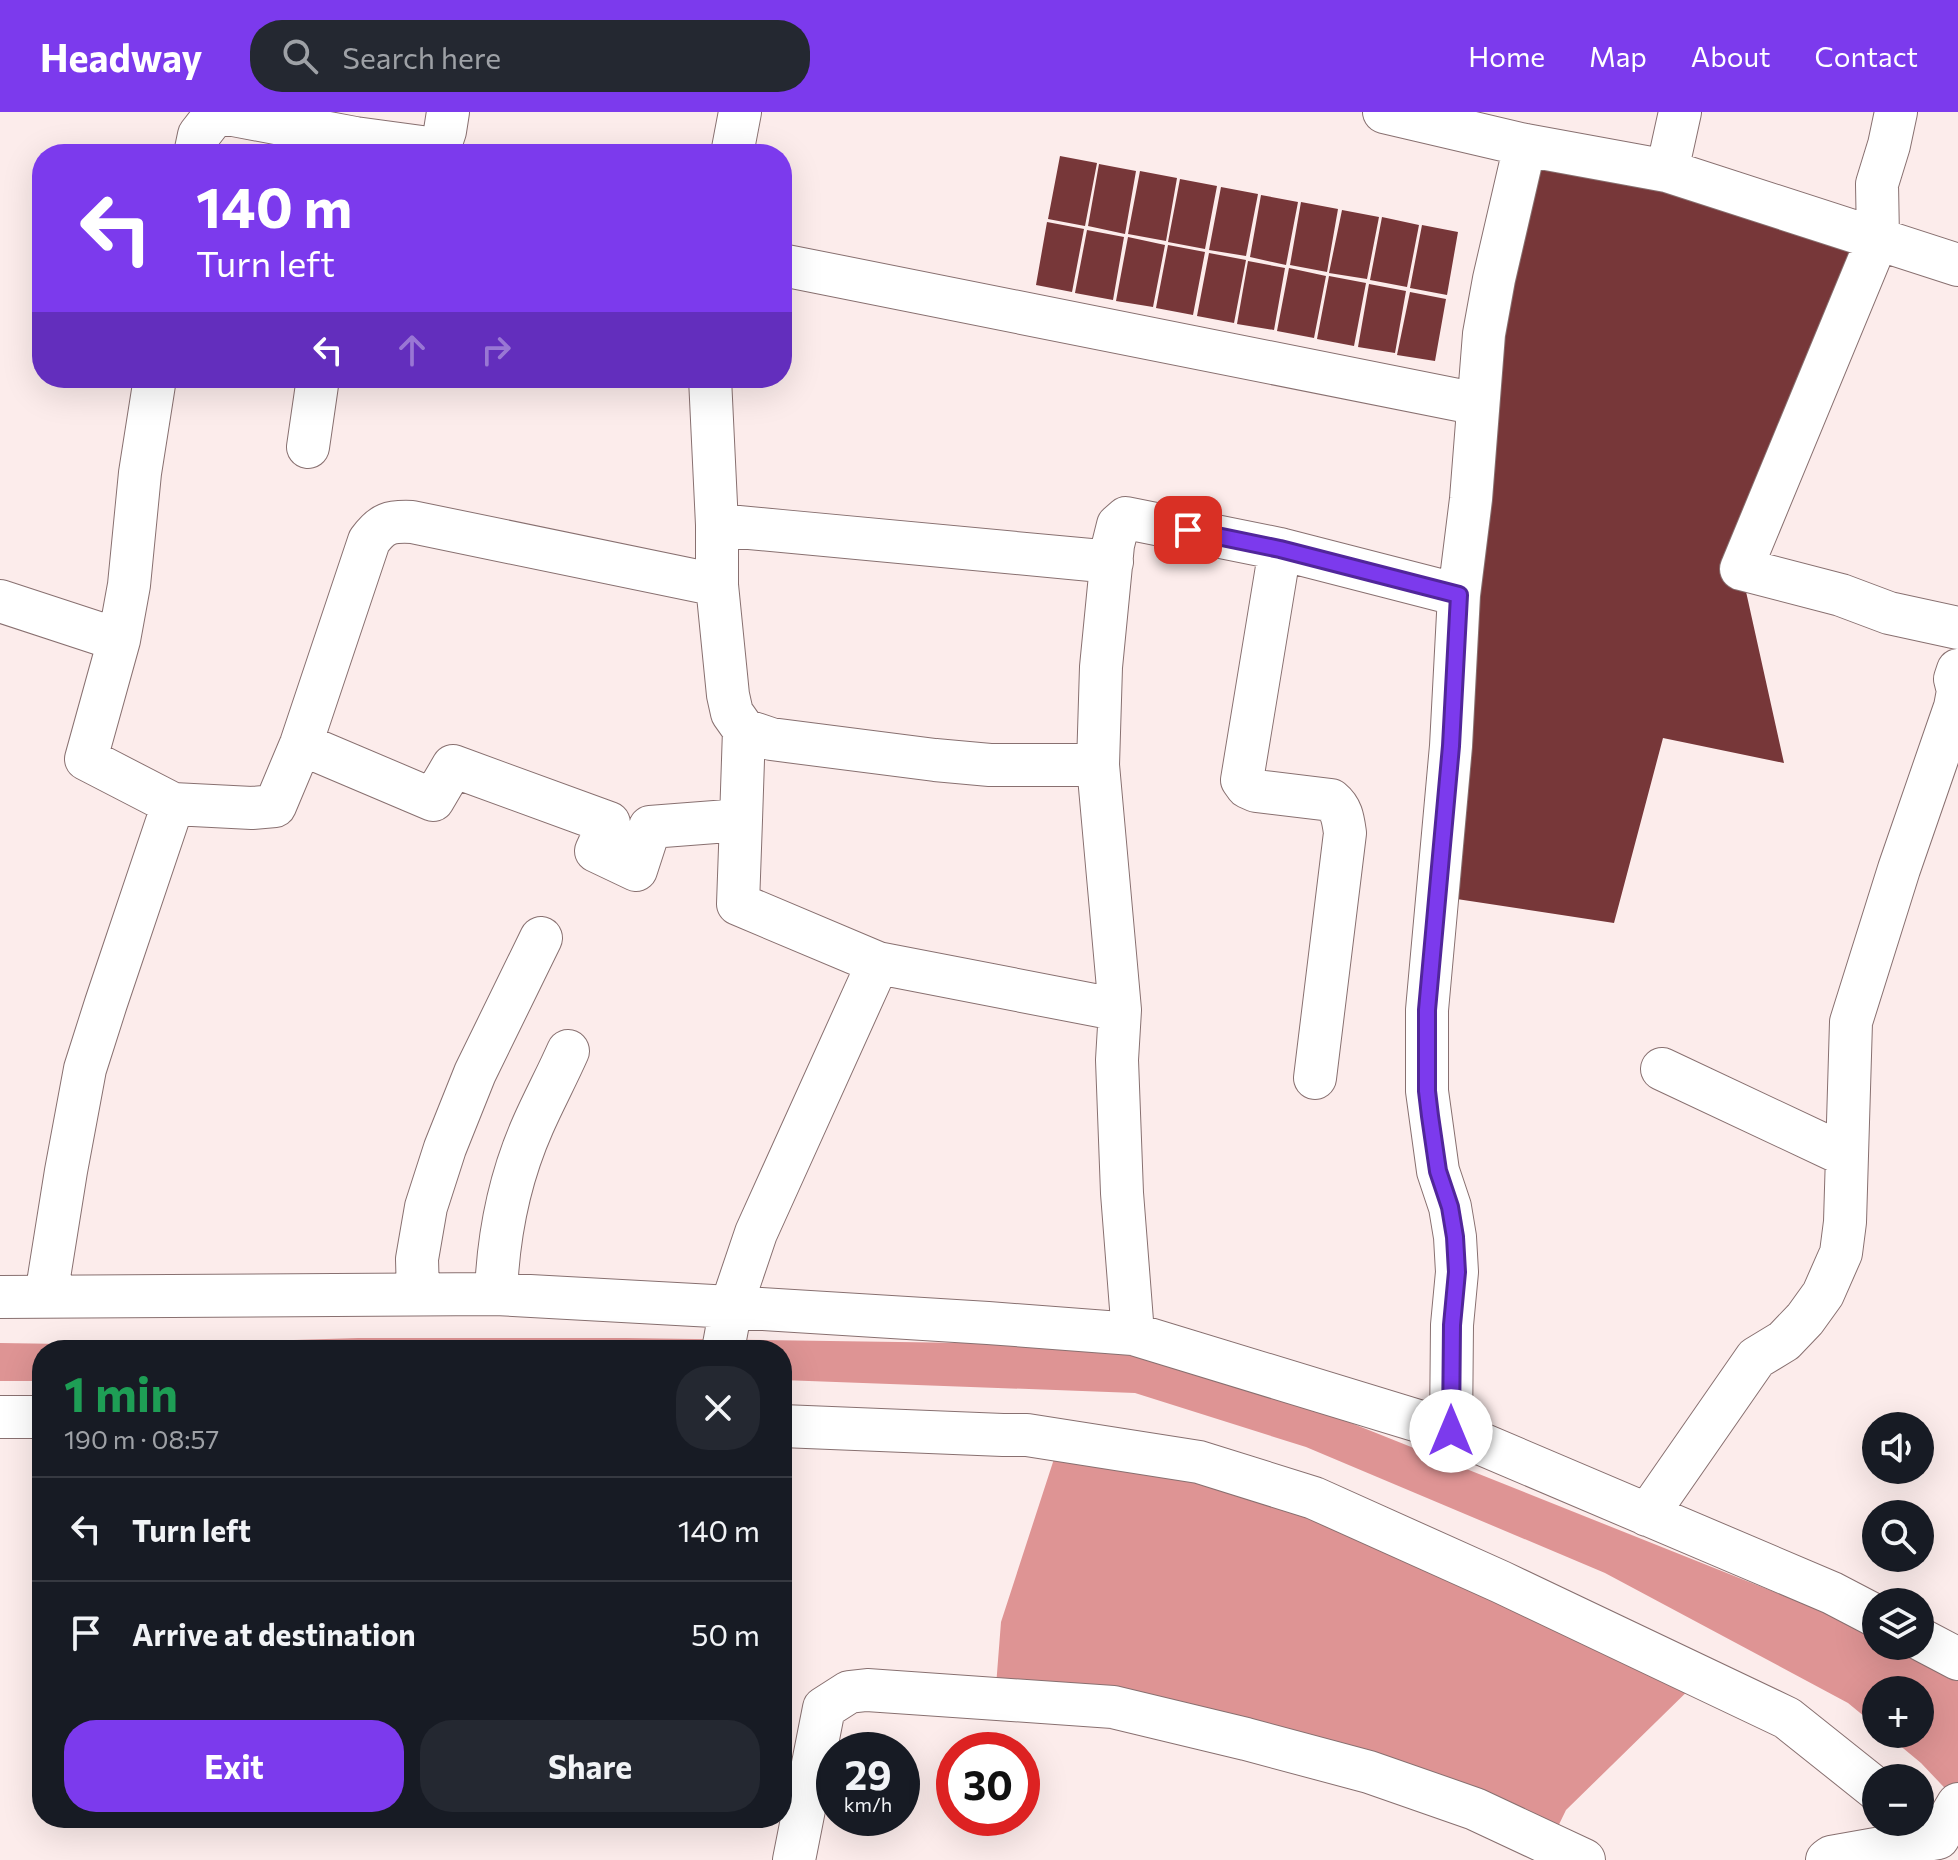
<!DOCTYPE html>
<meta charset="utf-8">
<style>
:root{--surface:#171b24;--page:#242831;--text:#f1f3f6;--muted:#9ea1a6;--line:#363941;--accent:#7c3aed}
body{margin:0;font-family:Commissioner,sans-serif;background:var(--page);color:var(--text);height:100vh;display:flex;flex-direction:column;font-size:30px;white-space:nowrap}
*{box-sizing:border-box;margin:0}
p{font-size:26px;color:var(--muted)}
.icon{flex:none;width:44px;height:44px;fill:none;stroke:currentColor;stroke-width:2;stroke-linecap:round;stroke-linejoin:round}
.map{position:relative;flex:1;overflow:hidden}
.side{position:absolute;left:32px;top:1228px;width:760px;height:488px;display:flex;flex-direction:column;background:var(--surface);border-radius:32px;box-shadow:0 8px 32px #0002}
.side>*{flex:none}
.top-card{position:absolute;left:32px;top:32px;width:760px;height:244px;border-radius:32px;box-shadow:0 8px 32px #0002;background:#7c3aed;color:#fff;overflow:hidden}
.controls{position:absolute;left:1862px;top:1300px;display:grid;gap:16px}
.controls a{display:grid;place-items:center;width:72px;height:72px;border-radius:50%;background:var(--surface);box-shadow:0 8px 32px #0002;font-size:40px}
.speed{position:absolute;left:816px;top:1620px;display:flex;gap:16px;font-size:40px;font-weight:700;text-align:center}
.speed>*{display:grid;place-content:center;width:104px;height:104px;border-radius:50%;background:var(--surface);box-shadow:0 8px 32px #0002;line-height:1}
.speed small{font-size:20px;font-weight:400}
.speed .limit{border:12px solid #d22;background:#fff;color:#111}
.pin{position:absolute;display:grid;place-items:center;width:68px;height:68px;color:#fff;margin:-34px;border-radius:16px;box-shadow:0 4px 12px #0006}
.me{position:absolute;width:88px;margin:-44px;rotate:0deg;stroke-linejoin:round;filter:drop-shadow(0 0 6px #0008)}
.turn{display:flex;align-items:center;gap:28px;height:168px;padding:0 32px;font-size:36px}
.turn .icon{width:104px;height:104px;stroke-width:2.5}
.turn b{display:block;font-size:56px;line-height:68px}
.lanes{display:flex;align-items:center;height:76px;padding:0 32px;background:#0003;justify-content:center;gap:40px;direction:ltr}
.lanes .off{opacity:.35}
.round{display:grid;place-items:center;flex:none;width:84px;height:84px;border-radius:32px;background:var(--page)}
.headline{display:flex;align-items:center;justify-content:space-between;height:136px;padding:0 32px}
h1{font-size:48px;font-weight:700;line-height:60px;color:#1e9e55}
.action{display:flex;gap:16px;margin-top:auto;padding:16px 32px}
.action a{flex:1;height:92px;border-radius:32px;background:var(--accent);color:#fff;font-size:32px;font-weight:700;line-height:92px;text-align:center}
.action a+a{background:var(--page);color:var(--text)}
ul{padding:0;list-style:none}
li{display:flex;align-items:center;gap:24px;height:104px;padding:0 32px;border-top:2px solid var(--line)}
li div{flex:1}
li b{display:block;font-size:30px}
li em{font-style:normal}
header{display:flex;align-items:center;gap:48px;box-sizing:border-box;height:112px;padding:0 40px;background:var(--accent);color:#fff}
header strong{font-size:38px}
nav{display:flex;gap:44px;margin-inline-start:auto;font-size:28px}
.search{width:560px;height:72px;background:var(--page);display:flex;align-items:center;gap:20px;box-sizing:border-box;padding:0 28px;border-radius:32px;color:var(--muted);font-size:30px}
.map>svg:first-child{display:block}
.water{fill:#de9494}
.building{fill:#773739}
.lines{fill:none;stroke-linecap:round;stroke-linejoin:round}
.minor-casing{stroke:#887070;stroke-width:44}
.path{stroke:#baacac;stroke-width:5;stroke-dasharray:2 6;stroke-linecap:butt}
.minor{stroke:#fff;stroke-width:42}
.route-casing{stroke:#51269a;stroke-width:20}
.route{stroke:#7c3aed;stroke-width:14}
</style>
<header>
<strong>Headway</strong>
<div class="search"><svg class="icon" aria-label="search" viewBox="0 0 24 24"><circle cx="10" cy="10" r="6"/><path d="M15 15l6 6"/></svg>Search here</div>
<nav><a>Home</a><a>Map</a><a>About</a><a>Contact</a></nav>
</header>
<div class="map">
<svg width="1958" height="1748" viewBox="0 0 1958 1748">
<rect width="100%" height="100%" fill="#fceceb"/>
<path class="water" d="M358 1226H626L1027 1232 1143 1240 1341 1307 1812 1495 1876 1521V1534H1907L1958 1555V1690L1921 1651 1886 1622H1920V1578H1876V1614L1848 1591 1605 1461 1306 1335 1135 1281 782 1268V1238H42V1269H0V1231L130 1233Z
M1057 1332 1199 1350 1702 1565 1566 1698 1549 1733 1475 1697 995 1587 1001 1510 1053 1350Z"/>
<path class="building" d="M1525 33 1878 126 1741 457 1784 651 1663 626 1614 811 1437 784Z
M1060 44 1097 51 1085 114 1048 107Z
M1099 52 1136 59 1125 122 1088 114Z
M1140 59 1177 66 1166 129 1128 122Z
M1180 67 1217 74 1205 137 1168 130Z
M1221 75 1258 82 1246 144 1209 138Z
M1261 83 1298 90 1286 153 1250 145Z
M1301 90 1338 97 1327 160 1290 153Z
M1342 98 1379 105 1367 167 1329 161Z
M1382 105 1419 113 1407 175 1370 168Z
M1047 110 1084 117 1072 180 1036 173Z
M1422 113 1458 120 1447 183 1410 176Z
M1087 118 1124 125 1113 188 1075 181Z
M1128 125 1165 133 1153 195 1116 189Z
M1168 133 1205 140 1193 203 1156 196Z
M1209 141 1246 148 1234 211 1197 204Z
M1248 149 1285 156 1274 218 1237 212Z
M1289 156 1326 164 1314 226 1277 219Z
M1329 164 1366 171 1354 234 1317 227Z
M1369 172 1406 179 1395 241 1358 235Z
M1410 180 1446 187 1435 249 1397 243Z"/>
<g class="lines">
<defs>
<path id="minor" d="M1384 0 1525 33 1667 59 1958 153
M1896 0 1889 33 1877 72 1878 126 1741 457 1841 483 1889 501 1958 516
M195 42 199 23 213 5 228 2 355 26
M352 42 355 26 429 36 441 31 445 19 448 0
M732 42 740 0
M1667 59 1680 0
M782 153 1478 292
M155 266 140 361 129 473 119 528 86 647 173 692
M710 266 717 413V473L728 583 732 601 744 618 771 627 935 648 990 653H1098
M308 335 318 266
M717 413 1112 450
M1280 437 1242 668 1247 675 1256 679 1331 688C1342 697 1343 707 1345 721L1315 966
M0 489 119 528
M301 632 433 688 453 654 609 711 596 739 636 758 650 715 741 708 744 618
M878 851 1120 898
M1662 957 1847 1044
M418 1182 417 1147 426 1095 445 1036 475 961 541 826
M496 1182C498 1125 510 1065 533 1013 544 988 557 964 568 939
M46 1184 66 1059 85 957 106 891 173 692 252 696 275 694 301 632 369 429C382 411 390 409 412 410L717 473
M0 1185 496 1182 731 1195 988 1211 1133 1222 1451 1319 1832 1481 1876 1504
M1133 1222 1122 1081 1117 948 1120 898 1098 653 1101 555 1113 433 1118 413 1126 406 1280 437 1459 483
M723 1238 731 1195 756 1121 878 851 738 792 741 708
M0 1305H42
M782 1314 1003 1323H1027L1199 1350 1314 1386 1501 1470 1787 1606 1876 1677
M1451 1319 1452 1213 1457 1160 1455 1125 1450 1095 1438 1059 1427 979V898L1451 634 1459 483 1471 387 1484 222 1494 167 1525 33
M1647 1403 1756 1246 1784 1229 1805 1207 1823 1182 1841 1141 1845 1110 1851 910 1899 757 1955 595 1958 579 1955 567 1958 558
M1920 1527 1958 1547
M1938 1726 1958 1692
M794 1748 824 1596 849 1580 867 1578 1113 1595 1246 1627 1369 1660 1475 1697 1584 1748
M1827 1748 1831 1745 1938 1726"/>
</defs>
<use href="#minor" class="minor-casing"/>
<path class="path" d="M409 1238V1223"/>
<use href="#minor" class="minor"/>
</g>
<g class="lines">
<defs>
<path id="route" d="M1188 418 1280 437 1459 483 1451 634 1427 898V979L1430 1004 1438 1059 1450 1095 1455 1125 1457 1160 1452 1213 1451 1319"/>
</defs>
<use href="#route" class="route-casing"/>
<use href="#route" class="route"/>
</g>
</svg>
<div class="controls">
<a><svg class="icon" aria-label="sound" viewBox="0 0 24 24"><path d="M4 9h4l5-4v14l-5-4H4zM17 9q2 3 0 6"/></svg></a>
<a><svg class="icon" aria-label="search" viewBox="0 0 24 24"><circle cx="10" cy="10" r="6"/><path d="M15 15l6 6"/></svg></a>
<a><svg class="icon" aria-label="layers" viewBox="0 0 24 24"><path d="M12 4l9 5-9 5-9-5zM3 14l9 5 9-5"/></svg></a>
<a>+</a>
<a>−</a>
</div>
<div class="speed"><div>29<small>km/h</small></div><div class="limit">30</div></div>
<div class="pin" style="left:1188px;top:418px;background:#d93025"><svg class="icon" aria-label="arrive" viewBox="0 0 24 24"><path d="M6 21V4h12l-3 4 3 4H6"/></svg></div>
<svg class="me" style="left:1451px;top:1319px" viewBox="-20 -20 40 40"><circle r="19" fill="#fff"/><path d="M0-13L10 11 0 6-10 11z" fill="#7c3aed"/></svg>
<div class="top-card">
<div class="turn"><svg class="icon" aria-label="left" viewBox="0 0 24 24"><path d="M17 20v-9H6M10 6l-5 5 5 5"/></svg><div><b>140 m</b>Turn left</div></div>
<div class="lanes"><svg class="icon" aria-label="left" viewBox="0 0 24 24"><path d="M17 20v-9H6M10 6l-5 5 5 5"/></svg><svg class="icon off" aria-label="ahead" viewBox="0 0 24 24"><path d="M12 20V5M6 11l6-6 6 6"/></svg><svg class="icon off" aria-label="right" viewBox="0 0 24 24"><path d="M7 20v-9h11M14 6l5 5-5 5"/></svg></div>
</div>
<section class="side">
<div class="headline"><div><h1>1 min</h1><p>190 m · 08:57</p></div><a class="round"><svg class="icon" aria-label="close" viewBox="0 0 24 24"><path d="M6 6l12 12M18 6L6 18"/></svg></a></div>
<ul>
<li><svg class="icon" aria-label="left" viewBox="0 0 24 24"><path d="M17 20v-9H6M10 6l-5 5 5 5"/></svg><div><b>Turn left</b></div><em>140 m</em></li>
<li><svg class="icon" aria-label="arrive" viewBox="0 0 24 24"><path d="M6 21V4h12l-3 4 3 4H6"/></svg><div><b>Arrive at destination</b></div><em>50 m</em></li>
</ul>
<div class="action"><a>Exit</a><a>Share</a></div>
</section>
</div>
